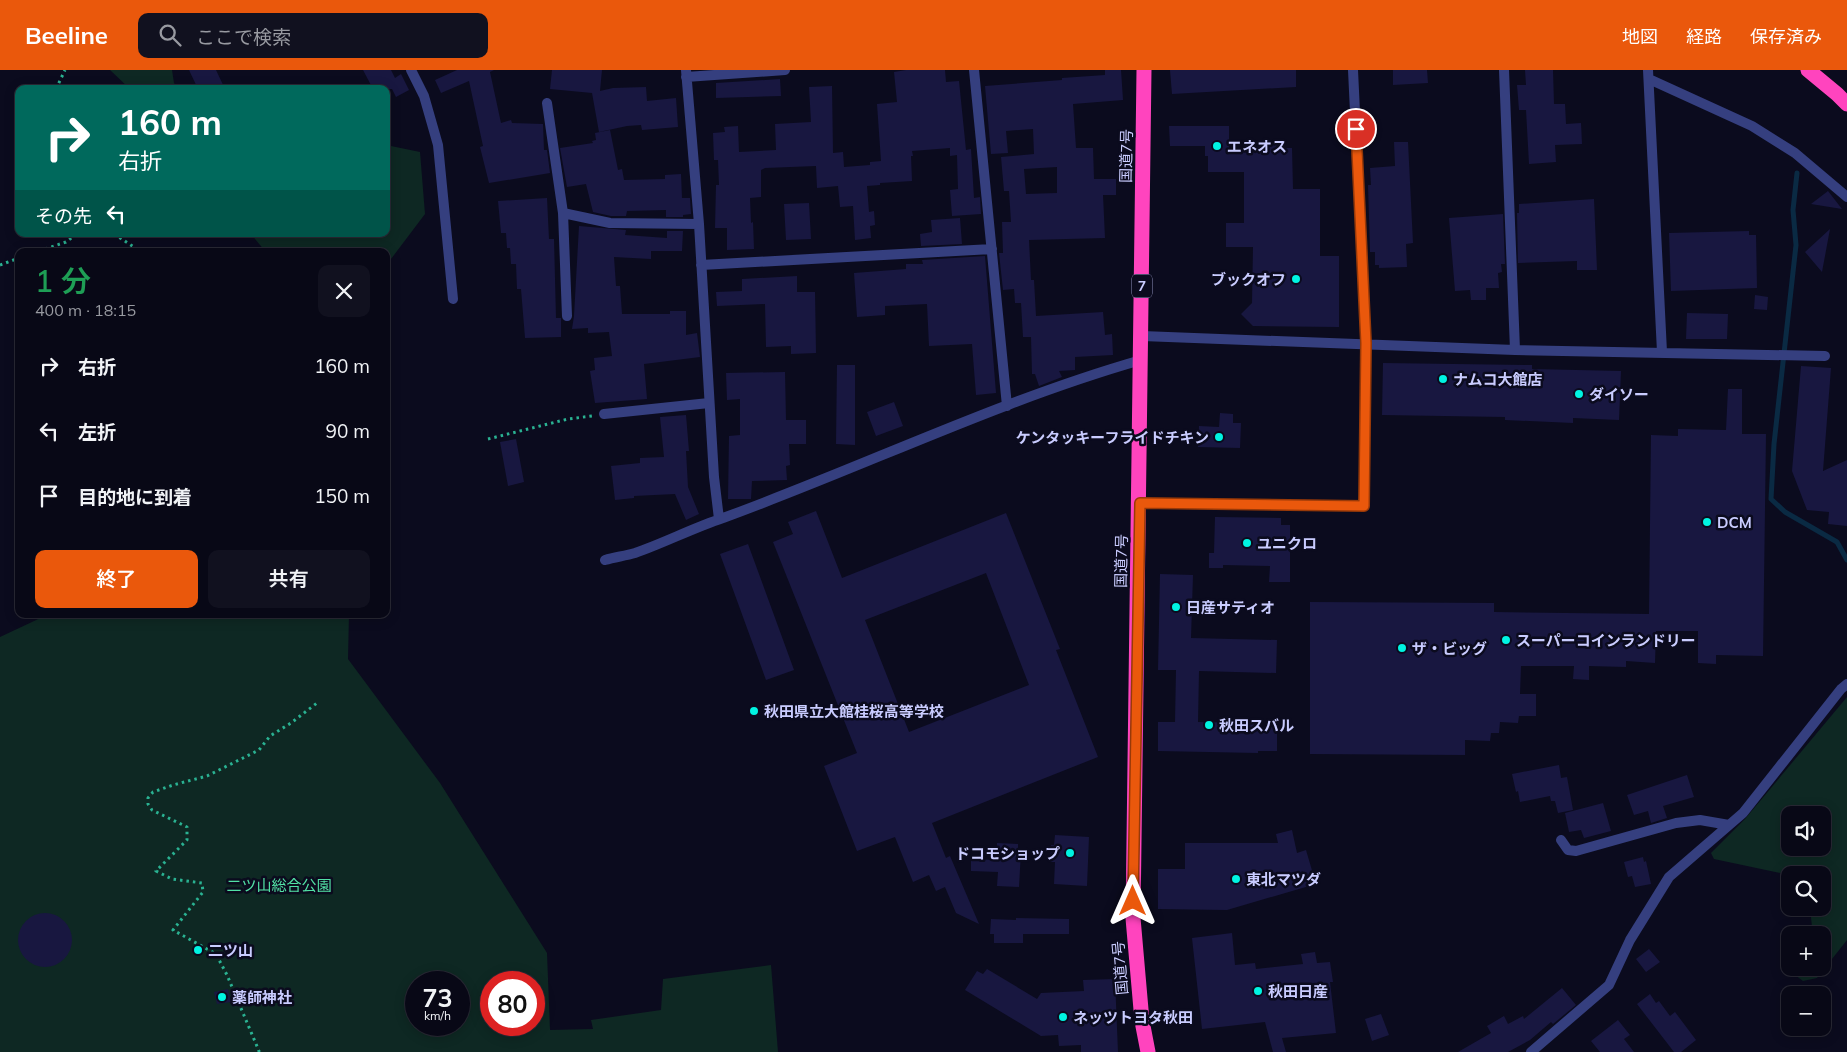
<!DOCTYPE html>
<html lang="ja">
<meta charset="utf-8">
<style>
:root{--surface:#080816;--page:#11111f;--text:#f1f3f6;--muted:#989aa1;--line:#292935;--accent:#ea580c}
body{margin:0;font-family:Mulish,"Noto Sans JP",sans-serif;background:var(--page);color:var(--text);height:100vh;display:flex;flex-direction:column;font-size:19px;white-space:nowrap}
*{box-sizing:border-box;margin:0}
p{font-size:16px;color:var(--muted)}
.icon{flex:none;width:28px;height:28px;fill:none;stroke:currentColor;stroke-width:2;stroke-linecap:round;stroke-linejoin:round}
.map{position:relative;flex:1;overflow:hidden}
.drawer{position:absolute;left:15px;top:178px;width:375px;height:370px;display:flex;flex-direction:column;background:var(--surface);border-radius:10px;box-shadow:0 2px 12px #0003,0 0 0 1px var(--line)}
.drawer>*{flex:none}
.hud{position:absolute;left:15px;top:15px;width:375px;height:152px;border-radius:10px;box-shadow:0 2px 12px #0003,0 0 0 1px var(--line);background:#00695c;color:#fff;overflow:hidden}
.fabs{position:absolute;left:1781px;top:736px;display:grid;gap:10px}
.fabs a{display:grid;place-items:center;width:50px;height:50px;border-radius:10px;background:var(--surface);box-shadow:0 2px 12px #0003,0 0 0 1px var(--line);font-size:25px}
.speed{position:absolute;left:405px;top:901px;display:flex;gap:10px;font-size:25px;font-weight:700;text-align:center}
.speed>*{display:grid;place-content:center;width:65px;height:65px;border-radius:50%;background:var(--surface);box-shadow:0 2px 12px #0003,0 0 0 1px var(--line);line-height:1}
.speed small{font-size:12px;font-weight:400}
.speed .limit{border:8px solid #d22;background:#fff;color:#111}
.pin{position:absolute;display:grid;place-items:center;width:42px;height:42px;color:#fff;margin:-21px;border:2px solid #fff;border-radius:50%;box-shadow:0 1px 5px #0007}
.me{position:absolute;width:55px;margin:-28px;rotate:0deg;stroke-linejoin:round;filter:drop-shadow(0 0 4px #0008)}
.turn{display:flex;align-items:center;gap:18px;height:105px;padding:0 20px;font-size:22px}
.turn .icon{width:65px;height:65px;stroke-width:2.5}
.turn b{display:block;font-size:35px;line-height:42px}
.then{display:flex;align-items:center;height:48px;padding:0 20px;background:#0003;gap:10px;font-size:19px}
.round{display:grid;place-items:center;flex:none;width:52px;height:52px;border-radius:10px;background:var(--page)}
.head{display:flex;align-items:center;justify-content:space-between;height:85px;padding:0 20px}
h1{font-size:30px;font-weight:600;line-height:38px;color:#1e9e55}
.cta{display:flex;gap:10px;margin-top:auto;padding:10px 20px}
.cta a{flex:1;height:58px;border-radius:10px;background:var(--accent);color:#fff;font-size:20px;font-weight:600;line-height:58px;text-align:center}
.cta a+a{background:var(--page);color:var(--text)}
ul{padding:0;list-style:none}
li{display:flex;align-items:center;gap:15px;height:65px;padding:0 20px}
li div{flex:1}
li b{display:block;font-size:19px}
li em{font-style:normal}
header{display:flex;align-items:center;gap:30px;box-sizing:border-box;height:70px;padding:0 25px;background:var(--accent);color:#fff}
header strong{font-size:24px}
nav{display:flex;gap:28px;margin-inline-start:auto;font-size:18px}
.search{width:350px;height:45px;background:var(--page);display:flex;align-items:center;gap:12px;box-sizing:border-box;padding:0 18px;border-radius:10px;color:var(--muted);font-size:19px}
.map>svg:first-child{display:block}
.green{fill:#0e2823;fill-rule:evenodd}
.lines{fill:none;stroke-linecap:round;stroke-linejoin:round}
.stream{stroke:#0a2a43;stroke-width:5}
.building{fill:#181740;fill-rule:evenodd}
.path{stroke:#2ab292;stroke-width:3;stroke-dasharray:2.5 4;stroke-linecap:butt}
.lane{stroke:#353f7f;stroke-width:6}
.street{stroke:#353f7f;stroke-width:10}
.highway{stroke:#ff44be;stroke-width:15}
.route-casing{stroke:#983908;stroke-width:12}
.route{stroke:#ea580c;stroke-width:9}
.poi-dot{fill:#00f4e2;stroke:#0b0b1e;stroke-width:2}
.labels{text-anchor:middle;dominant-baseline:central;stroke-width:5;stroke-linejoin:round;paint-order:stroke}
.shield{fill:#0b0b1e;stroke:#9092bc;stroke-width:1}
.shield-label{font-size:14px;font-weight:bold;fill:#c9ccff}
.poi-label{font-size:15px;font-weight:bold;fill:#c9ccff;stroke:#0b0b1e;text-anchor:start}
.street-label{font-size:15px;fill:#c9ccff;stroke:#0b0b1e}
.park-label{font-size:15px;fill:#52e1a5;stroke:#0b0b1e}
</style>
<header>
<strong>Beeline</strong>
<div class="search"><svg class="icon" aria-label="search" viewBox="0 0 24 24"><circle cx="10" cy="10" r="6"/><path d="M15 15l6 6"/></svg>ここで検索</div>
<nav><a>地図</a><a>経路</a><a>保存済み</a></nav>
</header>
<div class="map">
<svg width="1847" height="982" viewBox="0 0 1847 982">
<rect width="100%" height="100%" fill="#0b0b1e"/>
<path class="green" d="M110 0H172L174 13 178 19H130Z
M391 76 420 82 425 144 391 189 386 268V181H265L251 164H386V78Z
M49 544H349L348 589 440 713 547 883 550 960 593 959 591 950 661 940 663 909 771 895 778 982H0V567ZM416 912H459V955H416ZM491 912H534V955H491Z
M1847 627V870L1817 908 1803 911 1791 902V898H1822V865H1808L1812 857 1810 838H1822V805H1790V807L1785 804 1714 789 1711 783 1745 749ZM1790 745H1822V778H1790Z"/>
<g class="lines">
<path class="stream" d="M1797 103 1793 140 1796 175 1774 374 1771 429 1785 442 1837 472 1847 490"/>
</g>
<path class="building" d="M189 0H216L225 19H198Z
M363 0H391L395 8 401 4 409 20 396 27 392 19H373Z
M457 0H494L490 2 501 53 511 50 512 53 543 54 544 80H547L550 103 489 113 480 77 483 76 469 11 441 23 435 10Z
M552 0H602L600 21 613 18 646 17 647 31 676 28 678 57 642 60 641 55 627 56 599 62 592 23 550 19Z
M906 0H945L946 12 959 11 966 80 971 79 974 128 980 127 981 144 952 146 950 120 958 119 957 85 950 86V78L912 81 913 86H911L912 111 880 113V115L867 116 869 142 874 141 875 155 870 156 871 168 855 170 853 136 840 137 838 116 817 118 816 96 765 98 761 100V127L750 128 751 153 753 152 754 179 727 180V158H715L716 115H719L718 90H714L713 63 725 62 724 57 738 56 739 82 776 80 775 54 811 52 809 17 832 16 833 83 843 82 844 97 870 95V92L881 91 877 34 897 32 894 2Z
M1105 0H1121L1123 30 1073 34 1076 78H1093L1094 109H1116V125H1103L1105 168 1029 170 1031 210H1034L1036 246 1103 242 1105 265 1112 264 1113 285 1075 287V300L1059 301 1062 307 1039 316 1035 304H1032L1031 267H1023L1021 233H1015L1014 219 1003 220 999 183H1003L1002 152H1011L1009 121H1004L1001 87 1034 84 1033 59 1006 61 1008 83 991 84 985 16 1062 10V8L1105 5ZM1057 97V123L1026 124 1024 99Z
M1170 0H1296V17L1172 24Z
M1393 0H1427L1428 13 1393 15Z
M1525 0H1553L1554 34H1565L1566 54 1581 53 1582 74 1555 75 1556 92 1529 94 1526 40H1519L1517 15H1526Z
M780 9 781 26 716 28V13Z
M1169 56H1229V79L1257 78V72H1280V78H1292L1293 119H1320V186H1339V257L1253 256 1241 244 1252 233 1253 177H1226V153H1244V102H1208V86H1205V76H1170Z
M610 60 618 100 622 99 624 110 665 109V105L681 104 682 128H690L691 144 683 145V147H666V140L627 141 626 146H611L593 142 586 114 567 117 560 78 593 73 592 71 596 70 595 63Z
M1394 72H1408L1413 173 1406 174 1407 197 1379 198V195H1375V182H1370L1368 115H1371L1370 98 1395 96Z
M1828 121 1842 139 1811 134Z
M547 128 549 169H554L556 248H561V267L525 268 521 219H517L516 194H511L510 178H507L506 163H501L498 131Z
M1594 129 1597 200H1577V191L1518 193 1517 143H1519V134Z
M809 133 811 169 786 170 784 134Z
M1503 144 1505 194H1501L1502 202 1498 203 1499 218H1486V230H1471L1470 220 1455 221 1449 148Z
M960 148 962 174 921 176 920 164 932 162 931 150Z
M579 156 626 160 625 165 667 168V161H683L682 181H651V189L614 187 616 216H620L622 244H670V241H686V265L697 263 700 287 644 294 647 329 595 333 590 301 595 300 594 288 612 286 609 262 588 263V258L572 259 574 246Z
M1830 159 1822 202 1805 182Z
M1749 161V165H1756L1757 218 1671 221 1669 163Z
M985 186 996 323 976 325 972 274 929 276 927 234 885 236V245L857 247 854 203 906 199V194H923L922 190Z
M797 206V222H815L816 283 791 284V276L766 277 765 234 717 236 716 222 742 221V209Z
M1755 225 1768 227 1767 240 1754 239Z
M1687 243 1728 244 1727 269H1686Z
M1383 293 1532 295V299L1621 301 1619 350 1573 348V353L1505 350V347L1382 345Z
M837 295H855V375L836 374Z
M1801 296 1831 298 1823 401 1847 390V456L1828 454 1829 442 1807 440 1792 401Z
M785 302 786 350H806V374H789L790 395 786 396 787 410 752 411 751 429H728L729 366 740 365V329L727 330 726 303Z
M1728 319H1742V364H1766L1763 586 1716 585V594L1698 593V561H1656L1655 593 1626 591V597L1589 596V610L1573 609 1574 596H1521L1520 624H1536V646H1519L1518 653 1500 652 1499 663H1491L1490 671 1465 670V685L1310 684V532L1494 533V542L1649 544 1651 365 1678 366V359L1726 360Z
M894 332 903 356 876 366 867 342Z
M1220 343 1233 344V353H1241L1240 378 1198 377 1199 356 1219 357Z
M686 345 689 381H686L688 417 699 444 686 450 675 424 634 426V428L615 430 611 396 640 393V388L664 387 660 347Z
M516 369 524 412 508 416 500 372Z
M816 441 842 508 1006 443 1060 579 1056 580 1098 687 932 753 946 788 950 786 979 854 956 843 945 817 936 821 929 805 913 812 895 767 857 781 824 696 857 683 773 472 793 464 788 452ZM986 503 1029 615 909 662 865 550Z
M1215 447 1281 448V455H1290V512H1269L1270 496 1223 495V498H1209V483H1214Z
M748 474 794 600 766 610 720 484Z
M1160 504 1193 505 1191 568 1277 570 1276 603 1199 601 1198 652 1259 653V657H1277V681H1258V683L1158 681V652H1175L1176 600H1158Z
M1559 695 1561 708 1567 707 1573 740 1558 743 1555 731H1551L1550 726 1520 732 1518 721 1516 722 1512 704Z
M1687 705 1694 727 1663 736 1667 748 1651 753 1648 741 1634 745 1627 725Z
M1603 733 1611 761 1584 768 1581 760 1569 762 1565 743Z
M1292 760 1297 783 1306 780 1316 814 1227 840 1158 839V799H1185V773H1278L1276 764Z
M1055 765 1089 767 1087 816 1054 814 1055 792H1050L1051 775H1054Z
M997 773 1018 774V781H1021L1019 817 997 816 998 802 971 801V789L997 790Z
M1643 787 1644 792 1646 791 1651 814 1635 817 1632 806 1628 807 1624 792Z
M18 870a27 27 0 1 1 54 0a27 27 0 1 1-54 0Z
M1016 848 1069 849V864H1023V873H994V864H990L991 849 1016 850Z
M1232 863 1235 895 1255 893 1256 899 1303 894 1301 884 1315 882 1317 893 1330 892 1333 912H1330L1336 963 1282 968 1286 982H1273L1265 952 1202 959 1192 868Z
M1649 879 1660 892 1646 902 1636 889Z
M987 899 1037 929 1041 923 1084 921 1083 910 1115 909 1118 982H1081V975L1059 976 1058 965 1041 966 965 920 977 901 983 904Z
M1562 918 1576 935 1553 954 1551 952 1530 970 1508 982H1458L1491 963 1487 956 1504 946 1508 954 1523 946 1524 949Z
M228 919 231 932 217 934 214 922Z
M1650 924 1656 933 1659 931 1670 946 1675 942 1696 970 1681 982H1674L1637 934Z
M1381 944 1389 965 1372 971 1365 949Z
M1618 950 1630 965 1624 969 1634 982H1600L1591 971Z"/>
<g class="lines">
<path class="path" d="M56 19 65 0
M114 164 140 181
M39 181 66 172 74 166V164
M0 195 19 188
M488 369 568 349 592 346
M258 982 259 981 227 905 216 884 173 860 203 822 202 813 172 809 156 801 187 770V757L152 740 148 734V728L153 722 173 715 207 706 259 680 270 666 291 653 317 633"/>
<path class="lane" d="M1140 433 1364 436 1366 273"/>
<path class="street" d="M411 0 424 26 438 75 453 229
M686 0 699 154 714 407 719 449
M974 0 1007 336
M1353 0 1366 273
M1504 0 1515 280
M1648 0 1662 282
M686 7 785 0
M1649 9 1752 56 1795 83 1847 127
M547 33 563 143 567 246
M563 143 610 153 699 154
M701 195 992 179
M1142 266 1515 280 1825 286
M604 344 709 333
M605 490C615 487 625 486 635 483 664 473 693 458 723 448 863 397 998 331 1141 290
M1561 770 1568 780 1576 781 1676 753 1700 750 1729 755
M1531 982 1609 915 1630 870 1669 807 1743 743 1841 619 1847 614"/>
<path class="highway" d="M1144 0 1133 848 1142 951 1148 982
M1808 0 1837 24 1847 34"/>
</g>
<g class="lines">
<defs>
<path id="route" d="M1133 831 1140 433 1364 436 1366 273 1356 59"/>
</defs>
<use href="#route" class="route-casing"/>
<use href="#route" class="route"/>
</g>
<g class="poi-dot">
<circle cx="1217" cy="76" r="5"/>
<circle cx="1296" cy="209" r="5"/>
<circle cx="1443" cy="309" r="5"/>
<circle cx="1579" cy="324" r="5"/>
<circle cx="1219" cy="367" r="5"/>
<circle cx="1707" cy="452" r="5"/>
<circle cx="1247" cy="473" r="5"/>
<circle cx="1176" cy="537" r="5"/>
<circle cx="1506" cy="570" r="5"/>
<circle cx="1402" cy="578" r="5"/>
<circle cx="754" cy="641" r="5"/>
<circle cx="1209" cy="655" r="5"/>
<circle cx="1070" cy="783" r="5"/>
<circle cx="1236" cy="809" r="5"/>
<circle cx="198" cy="880" r="5"/>
<circle cx="1258" cy="921" r="5"/>
<circle cx="222" cy="927" r="5"/>
<circle cx="1063" cy="947" r="5"/>
</g>
<g class="labels">
<rect class="shield" x="1132" y="204.5" width="20" height="23" rx="4"/>
<g class="shield-label">
<text x="1142" y="216">7</text>
</g>
<g class="poi-label">
<text x="1227" y="76">エネオス</text>
<text x="1286" y="209" text-anchor="end">ブックオフ</text>
<text x="1453" y="309">ナムコ大館店</text>
<text x="1589" y="324">ダイソー</text>
<text x="1209" y="367" text-anchor="end">ケンタッキーフライドチキン</text>
<text x="1717" y="452">DCM</text>
<text x="1257" y="473">ユニクロ</text>
<text x="1186" y="537">日産サティオ</text>
<text x="1516" y="570">スーパーコインランドリー</text>
<text x="1412" y="578">ザ・ビッグ</text>
<text x="764" y="641">秋田県立大館桂桜高等学校</text>
<text x="1219" y="655">秋田スバル</text>
<text x="1060" y="783" text-anchor="end">ドコモショップ</text>
<text x="1246" y="809">東北マツダ</text>
<text x="208" y="880">二ツ山</text>
<text x="1268" y="921">秋田日産</text>
<text x="232" y="927">薬師神社</text>
<text x="1073" y="947">ネッツトヨタ秋田</text>
</g>
<g class="street-label">
<text transform="translate(1126 86) rotate(-89)">国道7号</text>
<text transform="translate(1121 491) rotate(-89)">国道7号</text>
<text transform="translate(1120 898) rotate(-95)">国道7号</text>
</g>
<g class="park-label">
<text x="279" y="815">二ツ山総合公園</text>
</g>
</g>
</svg>
<div class="fabs">
<a><svg class="icon" aria-label="sound" viewBox="0 0 24 24"><path d="M4 9h4l5-4v14l-5-4H4zM17 9q2 3 0 6"/></svg></a>
<a><svg class="icon" aria-label="search" viewBox="0 0 24 24"><circle cx="10" cy="10" r="6"/><path d="M15 15l6 6"/></svg></a>
<a>+</a>
<a>−</a>
</div>
<div class="speed"><div>73<small>km/h</small></div><div class="limit">80</div></div>
<div class="pin" style="left:1356px;top:59px;background:#d93025"><svg class="icon" aria-label="arrive" viewBox="0 0 24 24"><path d="M6 21V4h12l-3 4 3 4H6"/></svg></div>
<svg class="me" style="left:1133px;top:831px" viewBox="-20 -20 40 40"><path d="M0-17L14 15 0 8-14 15z" fill="#ea580c" stroke="#fff" stroke-width="4"/></svg>
<div class="hud">
<div class="turn"><svg class="icon" aria-label="right" viewBox="0 0 24 24"><path d="M7 20v-9h11M14 6l5 5-5 5"/></svg><div><b>160 m</b>右折</div></div>
<div class="then">その先<svg class="icon" aria-label="left" viewBox="0 0 24 24"><path d="M17 20v-9H6M10 6l-5 5 5 5"/></svg></div>
</div>
<section class="drawer">
<div class="head"><div><h1>1 分</h1><p>400 m · 18:15</p></div><a class="round"><svg class="icon" aria-label="close" viewBox="0 0 24 24"><path d="M6 6l12 12M18 6L6 18"/></svg></a></div>
<ul>
<li><svg class="icon" aria-label="right" viewBox="0 0 24 24"><path d="M7 20v-9h11M14 6l5 5-5 5"/></svg><div><b>右折</b></div><em>160 m</em></li>
<li><svg class="icon" aria-label="left" viewBox="0 0 24 24"><path d="M17 20v-9H6M10 6l-5 5 5 5"/></svg><div><b>左折</b></div><em>90 m</em></li>
<li><svg class="icon" aria-label="arrive" viewBox="0 0 24 24"><path d="M6 21V4h12l-3 4 3 4H6"/></svg><div><b>目的地に到着</b></div><em>150 m</em></li>
</ul>
<div class="cta"><a>終了</a><a>共有</a></div>
</section>
</div>
